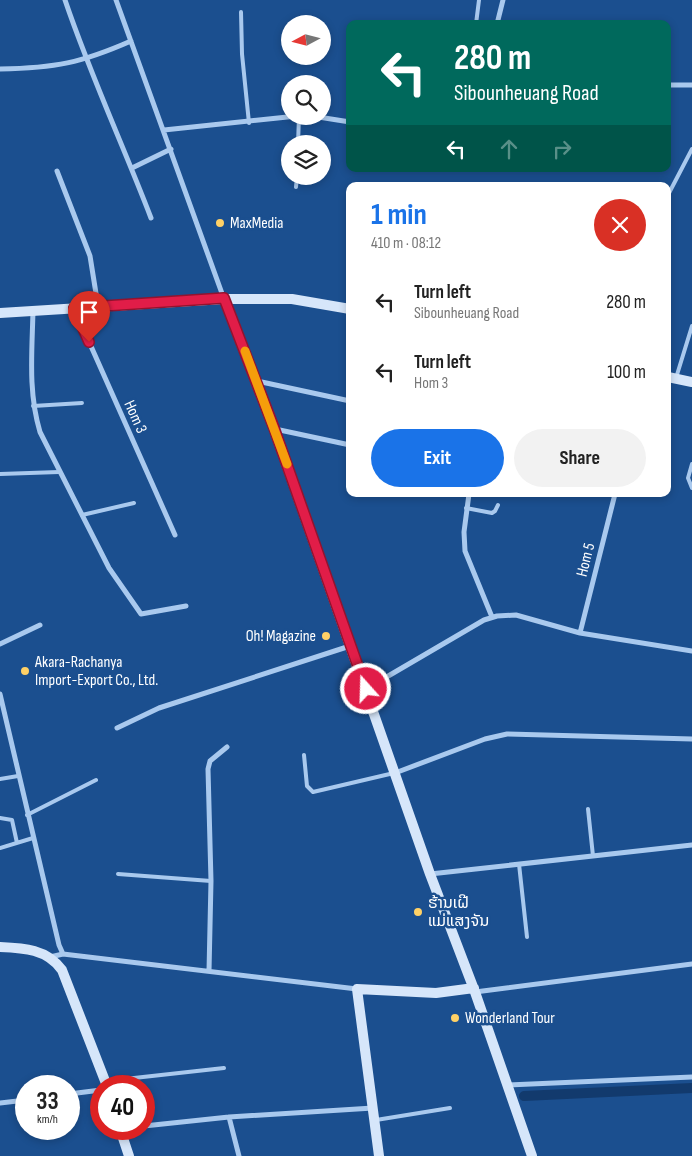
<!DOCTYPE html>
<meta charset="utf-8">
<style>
:root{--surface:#fff;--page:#f2f2f2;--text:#222;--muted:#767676;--accent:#1a73e8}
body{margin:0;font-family:"Sofia Sans Condensed","Noto Sans Lao",sans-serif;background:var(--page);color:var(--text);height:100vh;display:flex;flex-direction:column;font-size:19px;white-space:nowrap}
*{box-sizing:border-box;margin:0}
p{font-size:16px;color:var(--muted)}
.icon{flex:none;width:28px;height:28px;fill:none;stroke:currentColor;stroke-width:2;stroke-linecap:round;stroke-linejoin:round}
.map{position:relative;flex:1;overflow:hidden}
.drawer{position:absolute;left:346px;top:182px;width:325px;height:315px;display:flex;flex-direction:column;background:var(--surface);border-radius:10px;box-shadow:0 2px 8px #0003}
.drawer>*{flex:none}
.banner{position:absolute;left:346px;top:20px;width:325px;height:152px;border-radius:10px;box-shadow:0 2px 8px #0003;background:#00695c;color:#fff;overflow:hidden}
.needle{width:32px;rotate:263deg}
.buttons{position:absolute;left:281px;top:15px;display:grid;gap:10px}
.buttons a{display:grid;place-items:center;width:50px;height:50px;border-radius:50%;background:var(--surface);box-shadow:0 2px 8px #0003;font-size:25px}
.speed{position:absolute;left:15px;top:1075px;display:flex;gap:10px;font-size:25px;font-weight:700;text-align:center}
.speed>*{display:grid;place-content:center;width:65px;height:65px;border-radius:50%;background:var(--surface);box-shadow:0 2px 8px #0003;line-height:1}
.speed small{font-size:12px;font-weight:400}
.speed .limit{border:8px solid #d22;background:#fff;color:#111}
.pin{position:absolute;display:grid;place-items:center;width:42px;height:42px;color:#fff;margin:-51px -21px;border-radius:50% 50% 50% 0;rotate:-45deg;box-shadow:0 0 5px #0007}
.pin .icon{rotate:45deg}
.me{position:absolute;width:55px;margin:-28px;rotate:340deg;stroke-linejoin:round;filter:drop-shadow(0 0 4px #0008)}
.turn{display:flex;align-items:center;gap:18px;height:105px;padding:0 25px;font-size:22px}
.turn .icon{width:65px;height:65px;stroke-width:2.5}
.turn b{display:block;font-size:35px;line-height:42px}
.lanes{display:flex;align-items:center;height:48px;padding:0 25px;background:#0003;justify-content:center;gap:25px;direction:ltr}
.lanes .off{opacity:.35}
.round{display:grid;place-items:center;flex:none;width:52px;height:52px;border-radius:26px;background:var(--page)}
.summary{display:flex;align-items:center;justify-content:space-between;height:85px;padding:0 25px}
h1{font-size:30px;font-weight:700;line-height:38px;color:var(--accent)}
.button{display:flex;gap:10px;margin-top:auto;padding:10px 25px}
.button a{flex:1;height:58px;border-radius:30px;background:var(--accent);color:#fff;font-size:20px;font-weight:700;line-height:58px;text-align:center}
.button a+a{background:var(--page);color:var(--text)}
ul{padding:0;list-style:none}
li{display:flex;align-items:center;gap:15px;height:70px;padding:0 25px}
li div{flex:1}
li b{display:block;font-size:19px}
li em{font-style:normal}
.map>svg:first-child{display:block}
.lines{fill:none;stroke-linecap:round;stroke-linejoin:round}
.canal{stroke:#123a6d;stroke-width:10}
.lane{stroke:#a9c9ee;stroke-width:4}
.street{stroke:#a9c9ee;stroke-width:5}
.secondary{stroke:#d6e6fa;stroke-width:10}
.route-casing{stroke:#92132f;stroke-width:12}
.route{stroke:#e11d48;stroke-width:9}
.slow{stroke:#f59e0b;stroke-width:9}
.poi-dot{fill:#ffd166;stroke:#1b4f8f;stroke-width:2}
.labels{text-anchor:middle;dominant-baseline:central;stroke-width:5;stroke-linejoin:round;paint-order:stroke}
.poi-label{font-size:16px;fill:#fff;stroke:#1b4f8f;text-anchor:start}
.street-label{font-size:16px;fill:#fff;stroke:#1b4f8f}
</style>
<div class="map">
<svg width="692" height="1156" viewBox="0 0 692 1156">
<rect width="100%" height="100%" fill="#1b4f8f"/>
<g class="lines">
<path class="canal" d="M524 1096 692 1088"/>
<path class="lane" d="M241 12 242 54 249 123
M476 24 479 0
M298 144 299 116
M296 187 297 176
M668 195 692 149
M676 378 692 326
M33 406 82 403
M692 464 688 478 692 488
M0 474 59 472
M466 508 492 513 495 511 498 505
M82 515 134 503
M304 755 307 786 313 792 394 773
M0 779 18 776
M588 809 593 856
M27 815 96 780
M0 818 12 820 17 843
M0 848 33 838
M519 864 527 937
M118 874 211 881
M107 1081 224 1068
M376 1120 450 1108"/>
<path class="street" d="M65 0C90 74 123 145 151 218
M116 0 224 299
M497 24 503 0
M0 69C55 68 81 63 131 41
M668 85H692
M312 116 350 122
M164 130 297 116
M132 168 171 149
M57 171 90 256 98 306
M74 308 175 535
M33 311C32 353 28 392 40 432L109 568 141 614 186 606
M257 381 350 401
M275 429 350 445
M469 494 464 532 465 551 492 617
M580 633 615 494
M0 644 40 625
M366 689 484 620 497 616 516 615 580 633 692 651
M0 694 59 945 63 954
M117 728 159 708 350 646
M395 773 485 739 507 734 692 739
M430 874 692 845
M50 957 63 954 357 989
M209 971 211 881 208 769 210 761 227 747
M475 992 692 964
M508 1085 692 1077
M69 1094 101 1090
M0 1103 26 1100
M229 1117 239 1156
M144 1126 229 1117 373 1108"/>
<path class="secondary" d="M224 299 274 429 430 874 475 992 532 1156
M0 313 224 299H292L350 309
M668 377 692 382
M0 947C24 948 47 949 62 970L107 1086
M120 1129 129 1156
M379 1156 357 989 436 993 474 988"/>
</g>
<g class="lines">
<defs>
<path id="route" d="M89 342 74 308 224 298 274 428 366 689"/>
</defs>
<use href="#route" class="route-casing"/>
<use href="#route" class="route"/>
<path class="slow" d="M245 351 287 464"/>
</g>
<g class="poi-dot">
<circle cx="220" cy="223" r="5"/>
<circle cx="326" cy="636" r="5"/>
<circle cx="25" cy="671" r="5"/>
<circle cx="418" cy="912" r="5"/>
<circle cx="455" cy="1018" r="5"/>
</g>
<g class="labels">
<g class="poi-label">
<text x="230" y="223">MaxMedia</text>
<text x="316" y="636" text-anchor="end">Oh! Magazine</text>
<text x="35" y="662">Akara-Rachanya<tspan x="35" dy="18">Import-Export Co., Ltd.</tspan></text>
<text x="428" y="903">ຮ້ານເຝີ<tspan x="428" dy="18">ແມ່ແສງຈັນ</tspan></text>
<text x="465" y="1018">Wonderland Tour</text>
</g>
<g class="street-label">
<text transform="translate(135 417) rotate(66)">Hom 3</text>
<text transform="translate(586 560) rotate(-76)">Hom 5</text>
</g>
</g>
</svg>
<div class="buttons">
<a><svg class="needle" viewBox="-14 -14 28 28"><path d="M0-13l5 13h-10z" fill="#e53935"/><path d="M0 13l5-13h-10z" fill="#767676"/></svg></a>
<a><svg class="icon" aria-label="search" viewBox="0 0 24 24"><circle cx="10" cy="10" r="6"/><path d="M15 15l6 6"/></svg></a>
<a><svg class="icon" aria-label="layers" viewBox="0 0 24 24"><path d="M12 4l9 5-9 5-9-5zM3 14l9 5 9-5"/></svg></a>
</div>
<div class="speed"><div>33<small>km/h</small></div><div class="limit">40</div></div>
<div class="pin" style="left:89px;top:342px;background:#d93025"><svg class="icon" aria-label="arrive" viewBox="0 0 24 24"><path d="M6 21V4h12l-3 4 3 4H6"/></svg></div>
<svg class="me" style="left:366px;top:689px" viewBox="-20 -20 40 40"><circle r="17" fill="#e11d48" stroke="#fff" stroke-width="3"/><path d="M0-11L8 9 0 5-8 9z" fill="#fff"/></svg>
<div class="banner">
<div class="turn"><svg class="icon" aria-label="left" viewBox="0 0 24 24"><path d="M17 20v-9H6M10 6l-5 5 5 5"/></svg><div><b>280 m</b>Sibounheuang Road</div></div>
<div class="lanes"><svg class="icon" aria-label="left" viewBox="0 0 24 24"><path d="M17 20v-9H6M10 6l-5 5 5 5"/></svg><svg class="icon off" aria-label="ahead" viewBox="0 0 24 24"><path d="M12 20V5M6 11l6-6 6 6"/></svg><svg class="icon off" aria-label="right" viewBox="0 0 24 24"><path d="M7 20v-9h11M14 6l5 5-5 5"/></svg></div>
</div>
<section class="drawer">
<div class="summary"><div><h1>1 min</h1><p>410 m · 08:12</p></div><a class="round" style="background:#d93025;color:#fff"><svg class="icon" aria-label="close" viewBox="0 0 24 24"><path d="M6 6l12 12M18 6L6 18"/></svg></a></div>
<ul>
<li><svg class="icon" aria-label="left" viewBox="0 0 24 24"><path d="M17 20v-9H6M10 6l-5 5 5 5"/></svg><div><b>Turn left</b><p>Sibounheuang Road</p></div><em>280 m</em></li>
<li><svg class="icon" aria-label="left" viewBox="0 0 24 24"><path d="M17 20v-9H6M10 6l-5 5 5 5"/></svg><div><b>Turn left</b><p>Hom 3</p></div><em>100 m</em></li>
</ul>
<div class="button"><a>Exit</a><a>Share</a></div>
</section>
</div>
